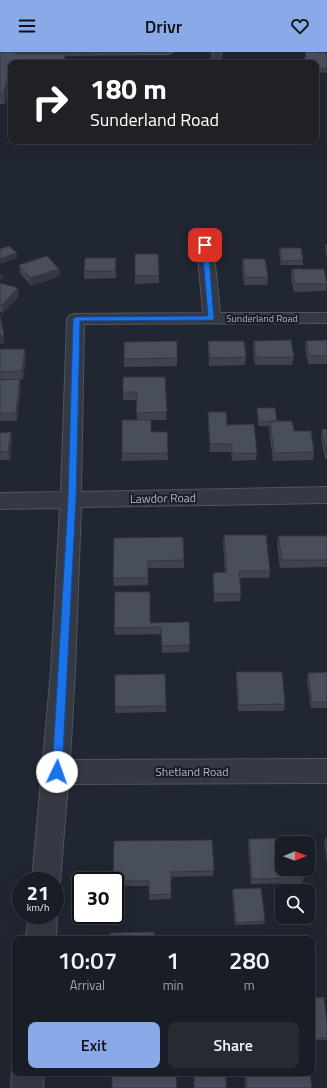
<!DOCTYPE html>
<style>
:root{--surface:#191d26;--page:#262a32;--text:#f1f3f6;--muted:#9fa2a7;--line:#373b43;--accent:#8aa9e9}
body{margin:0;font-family:"Titillium Web",sans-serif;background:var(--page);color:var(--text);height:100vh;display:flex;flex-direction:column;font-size:15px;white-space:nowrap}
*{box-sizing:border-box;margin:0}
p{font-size:13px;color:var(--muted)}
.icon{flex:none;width:22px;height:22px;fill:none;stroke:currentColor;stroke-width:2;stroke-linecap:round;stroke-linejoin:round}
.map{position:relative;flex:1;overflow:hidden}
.side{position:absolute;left:12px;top:884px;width:303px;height:140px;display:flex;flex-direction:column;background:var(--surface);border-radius:8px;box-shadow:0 4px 16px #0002,0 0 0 1px var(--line)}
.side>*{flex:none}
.hud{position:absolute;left:8px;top:8px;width:311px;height:84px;border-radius:8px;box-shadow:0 4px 16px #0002,0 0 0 1px var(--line);background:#202124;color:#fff;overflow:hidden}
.needle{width:26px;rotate:89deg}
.fabs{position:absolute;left:275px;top:784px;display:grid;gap:8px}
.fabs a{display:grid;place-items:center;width:40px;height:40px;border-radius:8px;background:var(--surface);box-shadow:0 4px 16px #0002,0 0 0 1px var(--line);font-size:20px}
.speed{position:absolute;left:12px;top:820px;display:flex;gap:8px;font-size:20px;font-weight:700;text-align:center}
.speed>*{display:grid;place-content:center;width:52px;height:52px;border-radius:50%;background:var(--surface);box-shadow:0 4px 16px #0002,0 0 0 1px var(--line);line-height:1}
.speed small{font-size:10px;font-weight:400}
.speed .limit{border:2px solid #111;border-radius:6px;background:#fff;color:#111}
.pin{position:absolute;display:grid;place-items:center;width:34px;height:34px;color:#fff;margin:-17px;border-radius:8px;box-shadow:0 2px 6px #0006}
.me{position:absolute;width:44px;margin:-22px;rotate:3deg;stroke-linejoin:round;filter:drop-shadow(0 0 3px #0008)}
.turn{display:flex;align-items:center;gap:14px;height:84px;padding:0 16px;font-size:18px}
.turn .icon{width:52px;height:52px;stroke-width:2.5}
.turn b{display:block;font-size:28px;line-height:34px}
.eta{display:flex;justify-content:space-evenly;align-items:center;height:68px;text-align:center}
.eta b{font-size:24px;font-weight:600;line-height:28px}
.primary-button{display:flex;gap:8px;margin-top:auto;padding:8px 16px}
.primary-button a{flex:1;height:46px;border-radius:8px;background:var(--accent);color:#111;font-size:16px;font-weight:600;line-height:46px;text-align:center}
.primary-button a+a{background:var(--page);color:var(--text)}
header{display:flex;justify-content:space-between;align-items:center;height:52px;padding:0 16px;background:var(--accent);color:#111;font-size:18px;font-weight:600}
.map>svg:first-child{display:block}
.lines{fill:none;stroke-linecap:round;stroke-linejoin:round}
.lane-casing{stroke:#4f545e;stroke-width:2}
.street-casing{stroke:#4f545e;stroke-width:2}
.lane{fill:#343943;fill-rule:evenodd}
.street{fill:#343943;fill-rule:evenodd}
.wall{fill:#3e434f}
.shaded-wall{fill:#323740}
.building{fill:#484e5c;stroke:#323740}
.route{fill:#1a73e8;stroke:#114b97}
.labels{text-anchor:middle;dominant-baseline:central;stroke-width:4;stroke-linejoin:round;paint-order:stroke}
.far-street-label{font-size:10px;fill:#aeb4c0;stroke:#1a1e27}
.street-label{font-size:12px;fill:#aeb4c0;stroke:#1a1e27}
</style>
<header><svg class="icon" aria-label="menu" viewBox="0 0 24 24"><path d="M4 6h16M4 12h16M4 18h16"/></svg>Drivr<svg class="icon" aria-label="heart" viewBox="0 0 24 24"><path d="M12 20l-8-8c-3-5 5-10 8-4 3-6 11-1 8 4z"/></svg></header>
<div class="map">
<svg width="327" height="1036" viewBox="0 0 327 1036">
<rect width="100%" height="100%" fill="#212732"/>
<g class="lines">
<defs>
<path id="lane" d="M0 0H172L168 2 0 3Z
M213 0H221L220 11H212Z"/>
<path id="street" d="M205 188 211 190 213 193 220 261H327V271L84 272 81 440 327 435V451L81 455 75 619 70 708 327 707V731L68 732 60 829 55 839V829H32L51 619 60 456 0 457V441L61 440 67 267 70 263 76 262 203 261 197 193 199 190Z
M55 857 57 863 56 887H26L29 863H55Z
M15 1014V1021H44L43 1036H11L12 1021Z"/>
</defs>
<use href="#lane" class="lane-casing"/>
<use href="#street" class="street-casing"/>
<use href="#lane" class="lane"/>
<use href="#street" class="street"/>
</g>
<path class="wall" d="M0 0 17 2H65L66 11H11V34H10L5 52H0Z
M327 1V21L316 20V11Z
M327 192V207L325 197V193Z
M280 196 303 208V213H281L279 200Z
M158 202 159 231 135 232V224Z
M243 207 268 225 267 233H244L242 215Z
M19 213 59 217 60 224 31 234 20 221Z
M116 214V226L84 227V219Z
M292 217 327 232 326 239 294 240 291 225Z
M0 231 19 244 3 261 0 260Z
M327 288V312H308L305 296 306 289Z
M208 289 246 305 245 313 209 314 208 297Z
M254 289 294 305 292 313H255L253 297Z
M0 297 26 305 23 327H0Z
M177 306V314L124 315V307Z
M123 325 167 360 166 368H151V380H167L168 408 122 409V401L137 368V348H123Z
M0 328 21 335 17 369H0Z
M257 356 277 369 294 379 314 400 313 408 273 409 269 377V374H258L257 361Z
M208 360 227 373 257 401 256 408 232 409 231 400H210L208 368Z
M322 377H327V407H325L321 385Z
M11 380 12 388 10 408H0V381Z
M224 483 270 519 269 526H240L241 542 240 549 214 550 213 528V521L225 520 223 491Z
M278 484H327V515L280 516 277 492Z
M114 486 184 508V516H148V533L114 534 113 526Z
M189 570V600L162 601 161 582 115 583 114 576 150 571Z
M236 620 285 652 284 659H238L236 627Z
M327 620V656H311L307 627 308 621Z
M165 622 166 660 115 661V655Z
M326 785H327V812L324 790Z
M249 787 304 826 302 831 251 832 248 793Z
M114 789 214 819 213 824 171 825V847L149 848V834H115Z
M233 837 265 869 264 872 235 873 232 840Z
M312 946 327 971V988H312Z
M246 1021 312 1036H245V1024Z"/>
<path class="shaded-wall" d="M65 2 66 11H64Z
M8 24 10 34 5 52 4 41Z
M17 201V206L1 212 0 207Z
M59 217 60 224 31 234 30 226Z
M3 222V226L0 228V223Z
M18 236 19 244 3 261 2 253Z
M2 271 5 291 0 292V284Z
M25 297 26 305 23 327 22 319Z
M20 327 21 335 17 369 16 361Z
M11 380 12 388 10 408 8 400Z"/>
<path class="building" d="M0 0H16V2H65L64 11H11V24H8L4 41H0Z
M306 0H314L327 1V17L316 16V11H304Z
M327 192V200L325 193Z
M9 194 17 201 0 207V197Z
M280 196H301L303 208 282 209Z
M135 202H158L159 224H135Z
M47 204 59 217 30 226 19 213Z
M85 206H116L115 219H84Z
M243 207H265L268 225H245Z
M292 217H324L327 232H295Z
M0 231 18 236 2 253 0 252Z
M0 263 4 283 0 284Z
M291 288 294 305H256L254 289Z
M327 288V304H309L306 289Z
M177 289V306L124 307V290Z
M208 289H244L246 305 210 306Z
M0 297H25L22 319 0 320Z
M123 325H165L167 360 136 361 137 340H123Z
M20 327 16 361H0V328Z
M257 356H275L277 369 259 370Z
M208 360H226L227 373 254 372 257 401H232V392H210Z
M122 368H151V380H167L168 401H122Z
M270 369H292L294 379H311L314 400 274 401Z
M322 377H327V399H326Z
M11 380 8 400H0V381Z
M224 483H266L270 519H239L241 542H214L213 521 227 520Z
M278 484H327V508H282Z
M183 485 184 508 148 509V526H113L114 486Z
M115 540H150V571L189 570 190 593 162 594 161 575 114 576Z
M236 620H282L285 652 239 653Z
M327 620V650H312L308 621Z
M165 622 166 654 115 655V623Z
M299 786 300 791H282V817H303L304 826 252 827 249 787Z
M212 788 214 819 171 820V842L149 843V829H113L114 789Z
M261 836 265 869 236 871 233 837Z
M154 880V887H110V881Z
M324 945 327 971V986L312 987V946Z
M176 1021 177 1036H112V1022Z
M246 1021H310L312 1036H247Z
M226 1024V1036H194V1025Z"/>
<path class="route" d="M205 191 208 193 214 268 80 269 76 448 62 720 61 723 57 725 53 723 52 720 68 448 73 267 76 265 208 264 202 193Z"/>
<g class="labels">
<g class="far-street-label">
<text x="262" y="266">Sunderland Road</text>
</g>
<g class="street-label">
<text transform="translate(163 446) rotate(-1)">Lawdor Road</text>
<text x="192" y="719">Shetland Road</text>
</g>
</g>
</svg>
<div class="fabs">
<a><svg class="needle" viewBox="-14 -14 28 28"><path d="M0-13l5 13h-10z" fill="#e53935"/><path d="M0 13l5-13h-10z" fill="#9fa2a7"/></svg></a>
<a><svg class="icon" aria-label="search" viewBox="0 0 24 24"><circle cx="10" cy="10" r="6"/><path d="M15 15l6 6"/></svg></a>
</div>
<div class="speed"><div>21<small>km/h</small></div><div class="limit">30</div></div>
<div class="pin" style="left:205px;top:193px;background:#d93025"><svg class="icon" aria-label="arrive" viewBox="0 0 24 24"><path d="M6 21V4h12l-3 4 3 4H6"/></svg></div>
<svg class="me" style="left:57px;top:720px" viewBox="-20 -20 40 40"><circle r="19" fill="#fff"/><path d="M0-13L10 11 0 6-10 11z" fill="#1a73e8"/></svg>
<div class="hud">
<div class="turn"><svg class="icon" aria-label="right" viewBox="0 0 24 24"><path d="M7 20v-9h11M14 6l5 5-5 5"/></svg><div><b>180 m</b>Sunderland Road</div></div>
</div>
<section class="side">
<div class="eta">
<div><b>10:07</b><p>Arrival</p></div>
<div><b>1</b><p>min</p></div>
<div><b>280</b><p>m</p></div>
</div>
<div class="primary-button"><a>Exit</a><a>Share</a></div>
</section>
</div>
